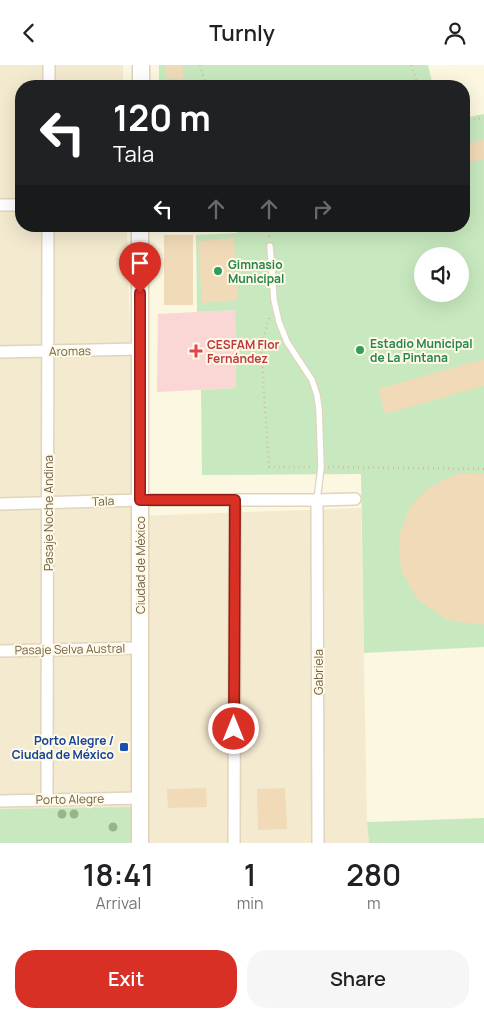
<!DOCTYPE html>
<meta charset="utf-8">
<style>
:root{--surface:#fff;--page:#f6f6f6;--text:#202124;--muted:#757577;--accent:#d93025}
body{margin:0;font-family:Manrope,sans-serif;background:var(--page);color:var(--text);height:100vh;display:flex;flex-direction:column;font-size:19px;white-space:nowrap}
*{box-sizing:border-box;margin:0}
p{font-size:16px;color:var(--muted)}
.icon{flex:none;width:28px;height:28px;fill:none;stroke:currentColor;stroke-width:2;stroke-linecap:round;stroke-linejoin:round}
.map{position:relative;height:778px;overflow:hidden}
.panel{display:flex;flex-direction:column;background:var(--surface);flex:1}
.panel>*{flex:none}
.guide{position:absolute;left:15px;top:15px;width:455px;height:152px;border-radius:20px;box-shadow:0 5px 20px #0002;background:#202124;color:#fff;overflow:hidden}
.buttons{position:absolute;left:414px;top:182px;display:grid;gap:10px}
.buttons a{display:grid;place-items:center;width:55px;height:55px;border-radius:50%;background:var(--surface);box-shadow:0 5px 20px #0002;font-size:25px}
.pin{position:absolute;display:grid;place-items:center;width:42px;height:42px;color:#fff;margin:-51px -21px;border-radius:50% 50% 50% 0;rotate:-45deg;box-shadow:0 0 5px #0007}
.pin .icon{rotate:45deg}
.me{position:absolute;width:55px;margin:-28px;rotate:0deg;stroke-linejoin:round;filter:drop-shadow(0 0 4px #0008)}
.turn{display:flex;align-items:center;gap:18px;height:105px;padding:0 15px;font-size:22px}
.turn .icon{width:65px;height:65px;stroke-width:2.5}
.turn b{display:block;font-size:35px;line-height:42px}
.lanes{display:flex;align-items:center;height:48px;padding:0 15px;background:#0003;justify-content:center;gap:25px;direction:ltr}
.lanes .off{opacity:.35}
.eta{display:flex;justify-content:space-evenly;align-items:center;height:85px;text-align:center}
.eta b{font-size:30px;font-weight:600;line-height:35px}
.button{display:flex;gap:10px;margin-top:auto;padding:10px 15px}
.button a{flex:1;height:58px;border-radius:20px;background:var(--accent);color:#fff;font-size:20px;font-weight:600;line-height:58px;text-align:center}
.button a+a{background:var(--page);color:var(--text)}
header{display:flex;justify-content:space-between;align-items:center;height:65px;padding:0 15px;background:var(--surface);font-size:22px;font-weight:600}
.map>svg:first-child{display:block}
.residential{fill:#f3eacf}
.medical{fill:#fad6d4}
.green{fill:#c8e9bf;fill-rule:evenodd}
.building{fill:#f1dab8}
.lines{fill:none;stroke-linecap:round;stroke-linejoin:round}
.lane-casing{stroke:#e0d4bd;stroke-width:8}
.street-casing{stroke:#e0d4bd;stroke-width:14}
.secondary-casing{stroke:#e2d3b8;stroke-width:19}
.path{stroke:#d5bd9c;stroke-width:2.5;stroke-dasharray:1 4;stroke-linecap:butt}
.lane{stroke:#fff;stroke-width:5.5}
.street{stroke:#fff;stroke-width:11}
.secondary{stroke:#fff;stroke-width:16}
.tree{fill:#9ab48a}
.route-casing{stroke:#8d1f18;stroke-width:12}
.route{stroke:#d93025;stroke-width:9}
.leisure-dot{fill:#2e9e5b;stroke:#fffae6;stroke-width:2}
.health-dot{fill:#e0444e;stroke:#fffae6;stroke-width:2}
.transit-dot{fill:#1a4fb4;stroke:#fffae6;stroke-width:2}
.labels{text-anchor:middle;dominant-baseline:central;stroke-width:4;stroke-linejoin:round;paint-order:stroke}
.leisure-label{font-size:12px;font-weight:bold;fill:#27864d;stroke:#fffae6;text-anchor:start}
.health-label{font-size:12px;font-weight:bold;fill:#be3a42;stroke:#fffae6;text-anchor:start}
.street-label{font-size:12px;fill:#725f48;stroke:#fffae6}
.transit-label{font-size:12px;font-weight:bold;fill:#164399;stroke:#fffae6;text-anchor:end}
</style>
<header><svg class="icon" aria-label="back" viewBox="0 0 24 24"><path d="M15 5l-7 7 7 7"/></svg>Turnly<svg class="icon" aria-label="person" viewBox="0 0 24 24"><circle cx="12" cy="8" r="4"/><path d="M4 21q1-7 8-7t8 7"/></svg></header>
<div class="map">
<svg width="484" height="778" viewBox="0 0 484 778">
<rect width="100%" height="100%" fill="#fcf7e0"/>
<path class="residential" d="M0 0H123V21H21V161H127L135 451 361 443 367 757 369 778H0Z"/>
<path class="medical" d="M235 245 236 323 157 327 158 249Z"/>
<path class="green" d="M159 0H428L433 21H201V15H159Z
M484 49V582L364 588 361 409 202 410 201 325 236 323 235 245 197 247 196 170 237 168V161H464V53ZM422 191H460V229H422Z
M132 742V778H0V744Z
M484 753V778H369L367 757Z"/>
<path class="building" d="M165 0H183V14L165 13Z
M484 74V94L464 99V80Z
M164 170H193V240H164Z
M234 173 238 235 202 238 198 176Z
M484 294V321L385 349 378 324Z
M484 408V559L481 560 447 555 417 534 402 506 399 489 400 468 410 442 428 423 457 409Z
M206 723 207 742 168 743 167 724Z
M285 723 287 764 258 765 257 724Z"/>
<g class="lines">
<defs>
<path id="lane" d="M270 181 274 235 279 257 287 277 312 315 317 330 319 344 321 402 317 435"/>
<path id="street" d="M49 21V0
M0 140H21
M0 287 140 284
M317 435 318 778
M0 439 140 435H317L355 434
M0 586 140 583
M47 735 48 161
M0 736 140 733
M234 778 235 435"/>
<path id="secondary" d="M141 21V0
M140 161V778"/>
</defs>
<use href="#lane" class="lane-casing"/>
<use href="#street" class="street-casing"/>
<use href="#secondary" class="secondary-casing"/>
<path class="path" d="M200 0 206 21
M411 0 418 21
M464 56 484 53
M267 161 269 172
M269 253 261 283 269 402H313
M328 402 484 404"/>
<use href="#lane" class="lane"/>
<use href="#street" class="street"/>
<use href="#secondary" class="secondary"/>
</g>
<g class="tree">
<circle cx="62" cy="749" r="4.5"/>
<circle cx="74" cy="749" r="4.5"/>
<circle cx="113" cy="762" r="4.5"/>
</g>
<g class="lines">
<defs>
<path id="route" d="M140 228V435H235L234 664"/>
</defs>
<use href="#route" class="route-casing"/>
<use href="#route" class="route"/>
</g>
<g class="leisure-dot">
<circle cx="218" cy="206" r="5"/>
<circle cx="360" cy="285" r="5"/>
</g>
<path class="health-dot" d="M193.5 278.5h5v5h5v5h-5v5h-5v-5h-5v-5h5z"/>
<rect class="transit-dot" x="119" y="677" width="10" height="10" rx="2.5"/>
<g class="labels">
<g class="leisure-label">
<text x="228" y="199">Gimnasio<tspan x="228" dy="14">Municipal</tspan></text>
<text x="370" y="278">Estadio Municipal<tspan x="370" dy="14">de La Pintana</tspan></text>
</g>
<g class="health-label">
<text x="207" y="279">CESFAM Flor<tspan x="207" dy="14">Fernández</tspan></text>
</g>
<g class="street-label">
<text transform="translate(70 286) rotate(-1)">Aromas</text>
<text transform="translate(103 436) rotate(-2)">Tala</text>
<text transform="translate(48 448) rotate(-90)">Pasaje Noche Andina</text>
<text transform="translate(140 500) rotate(-90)">Ciudad de México</text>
<text transform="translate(70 584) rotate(-1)">Pasaje Selva Austral</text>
<text transform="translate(318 607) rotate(-90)">Gabriela</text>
<text transform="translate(70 734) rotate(-1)">Porto Alegre</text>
</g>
<g class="transit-label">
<text x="114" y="675">Porto Alegre /<tspan x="114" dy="14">Ciudad de México</tspan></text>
</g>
</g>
</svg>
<div class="buttons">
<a><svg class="icon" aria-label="sound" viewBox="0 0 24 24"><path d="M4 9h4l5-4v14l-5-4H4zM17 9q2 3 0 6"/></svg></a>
</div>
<div class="pin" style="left:140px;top:228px;background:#d93025"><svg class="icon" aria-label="arrive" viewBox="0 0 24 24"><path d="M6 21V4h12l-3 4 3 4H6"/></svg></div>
<svg class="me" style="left:234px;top:664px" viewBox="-20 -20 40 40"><circle r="17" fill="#d93025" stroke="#fff" stroke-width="3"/><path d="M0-11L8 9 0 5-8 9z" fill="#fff"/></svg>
<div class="guide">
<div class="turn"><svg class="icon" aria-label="left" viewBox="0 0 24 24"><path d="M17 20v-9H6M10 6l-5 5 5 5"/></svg><div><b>120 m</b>Tala</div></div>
<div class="lanes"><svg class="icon" aria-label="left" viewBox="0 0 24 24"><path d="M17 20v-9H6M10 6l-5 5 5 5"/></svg><svg class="icon off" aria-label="ahead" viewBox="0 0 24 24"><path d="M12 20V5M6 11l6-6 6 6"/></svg><svg class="icon off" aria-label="ahead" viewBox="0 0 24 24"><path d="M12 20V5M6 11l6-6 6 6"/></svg><svg class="icon off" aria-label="right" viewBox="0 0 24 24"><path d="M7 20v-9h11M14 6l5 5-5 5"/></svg></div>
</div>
</div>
<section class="panel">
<div class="eta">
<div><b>18:41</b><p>Arrival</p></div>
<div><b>1</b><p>min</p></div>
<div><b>280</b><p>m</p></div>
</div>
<div class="button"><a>Exit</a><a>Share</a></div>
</section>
